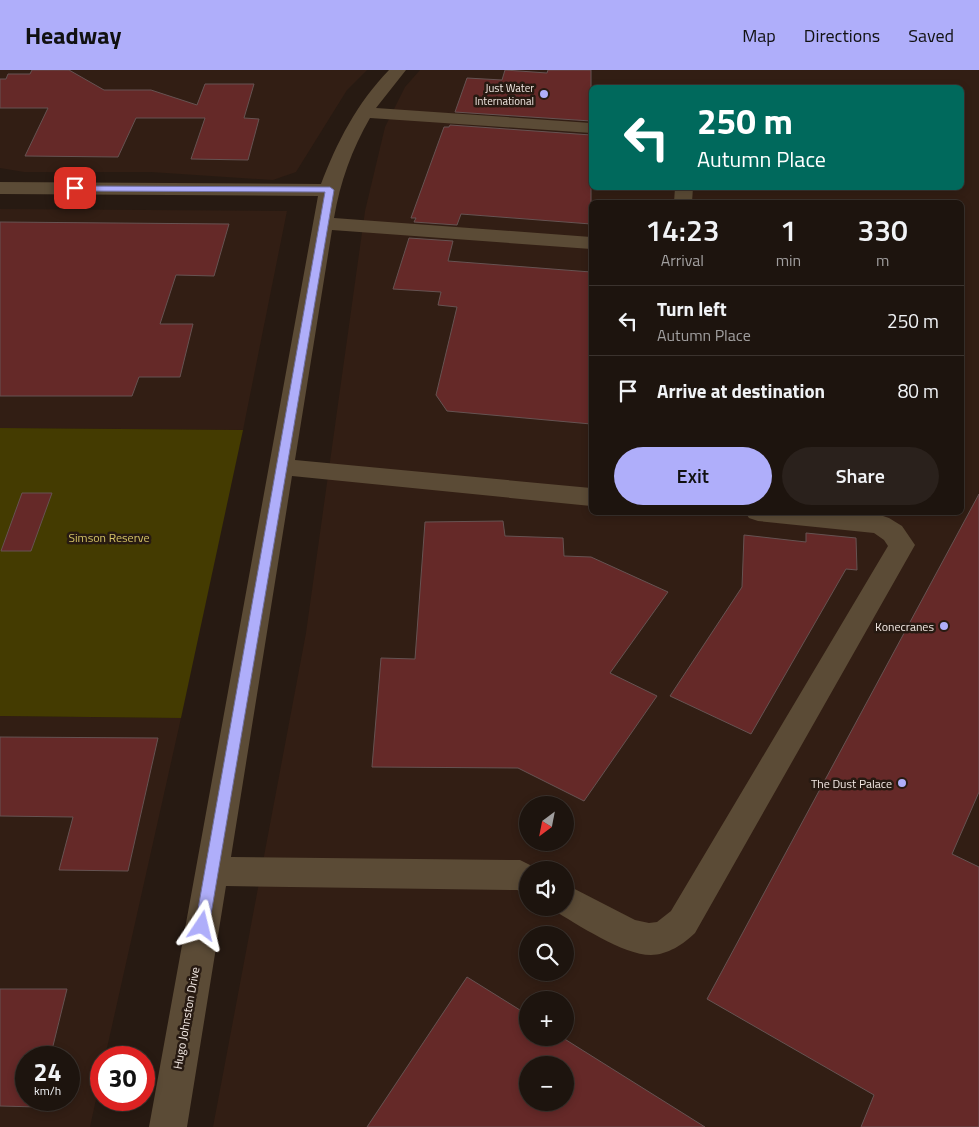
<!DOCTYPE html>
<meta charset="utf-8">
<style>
:root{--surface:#1d140e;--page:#2a211c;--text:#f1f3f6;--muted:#a09e9e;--line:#3b332e;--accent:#afaefa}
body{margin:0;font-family:"Titillium Web",sans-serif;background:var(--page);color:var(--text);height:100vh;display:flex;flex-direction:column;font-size:19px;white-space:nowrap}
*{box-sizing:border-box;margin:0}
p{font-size:16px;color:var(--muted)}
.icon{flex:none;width:28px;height:28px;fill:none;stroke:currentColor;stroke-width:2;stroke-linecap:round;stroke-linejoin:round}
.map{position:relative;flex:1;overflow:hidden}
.panel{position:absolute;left:589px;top:130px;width:375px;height:315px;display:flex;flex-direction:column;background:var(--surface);border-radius:8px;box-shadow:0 2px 8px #0003,0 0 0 1px var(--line)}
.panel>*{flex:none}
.guide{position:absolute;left:589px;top:15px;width:375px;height:105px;border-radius:8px;box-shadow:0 2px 8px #0003,0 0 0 1px var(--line);background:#00695c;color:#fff;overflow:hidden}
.needle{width:32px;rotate:212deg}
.tools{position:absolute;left:519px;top:726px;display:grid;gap:10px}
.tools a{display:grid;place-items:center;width:55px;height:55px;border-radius:50%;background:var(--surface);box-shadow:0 2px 8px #0003,0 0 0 1px var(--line);font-size:25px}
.speed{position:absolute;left:15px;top:976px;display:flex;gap:10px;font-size:25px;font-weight:700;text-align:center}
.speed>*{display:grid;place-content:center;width:65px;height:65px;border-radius:50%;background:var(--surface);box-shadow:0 2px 8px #0003,0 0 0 1px var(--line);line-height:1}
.speed small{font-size:12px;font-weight:400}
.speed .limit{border:8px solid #d22;background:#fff;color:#111}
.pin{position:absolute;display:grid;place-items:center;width:42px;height:42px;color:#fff;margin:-21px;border-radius:10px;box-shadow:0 2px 8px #0006}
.me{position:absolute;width:55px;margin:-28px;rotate:10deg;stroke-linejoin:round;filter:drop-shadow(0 0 4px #0008)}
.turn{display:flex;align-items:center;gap:18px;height:105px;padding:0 25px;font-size:22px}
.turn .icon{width:65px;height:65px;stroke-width:2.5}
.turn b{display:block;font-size:35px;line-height:42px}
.eta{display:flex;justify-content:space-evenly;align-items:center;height:85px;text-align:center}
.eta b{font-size:30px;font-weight:600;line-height:35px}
.action{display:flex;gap:10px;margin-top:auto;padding:10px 25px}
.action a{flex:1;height:58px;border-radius:30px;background:var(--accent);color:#111;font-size:20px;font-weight:600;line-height:58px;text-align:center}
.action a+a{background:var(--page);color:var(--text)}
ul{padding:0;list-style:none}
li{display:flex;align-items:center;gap:15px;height:70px;padding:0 25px;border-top:1px solid var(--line)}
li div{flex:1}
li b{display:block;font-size:19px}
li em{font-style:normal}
header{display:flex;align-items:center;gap:30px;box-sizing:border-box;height:70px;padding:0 25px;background:var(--accent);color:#111}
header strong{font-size:24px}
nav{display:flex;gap:28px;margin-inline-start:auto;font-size:18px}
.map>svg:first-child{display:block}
.built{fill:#321e14;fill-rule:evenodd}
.green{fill:#443b01}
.building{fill:#652928;stroke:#665352;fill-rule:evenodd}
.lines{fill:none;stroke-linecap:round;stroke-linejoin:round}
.minor{fill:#5b4b36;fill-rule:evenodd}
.route{fill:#afaefa;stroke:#7271a2}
.poi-dot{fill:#afaefa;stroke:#271a12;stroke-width:2}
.labels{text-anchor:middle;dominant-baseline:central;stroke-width:5;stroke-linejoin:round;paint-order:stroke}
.far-poi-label{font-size:11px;fill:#f4eae5;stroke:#271a12;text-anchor:end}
.park-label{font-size:12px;fill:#d5c366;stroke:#271a12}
.poi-label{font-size:12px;fill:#f4eae5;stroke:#271a12;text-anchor:end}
.street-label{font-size:12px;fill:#f4eae5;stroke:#271a12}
</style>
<header>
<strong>Headway</strong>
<nav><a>Map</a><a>Directions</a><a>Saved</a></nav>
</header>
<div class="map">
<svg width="979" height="1057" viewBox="0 0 979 1057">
<rect width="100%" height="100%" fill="#271a12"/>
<path class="built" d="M0 0H367L347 20 296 102 273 110 151 102H24L0 98Z
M420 0H979V1057H213L306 563 365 141 385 57 405 17ZM591 18H961V118H591ZM591 132H961V442H591ZM528 735H565V772H528ZM528 800H565V838H528ZM528 865H565V902H528ZM528 930H565V968H528ZM528 995H565V1032H528Z
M0 139 287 141 243 360 0 358Z
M0 646 181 648 105 987 101 988V1006L90 1057H0ZM26 988H69V1030H26Z"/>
<path class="green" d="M0 358 243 360 181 648 0 646Z"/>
<path class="building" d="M32 0H69L104 20H151L197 35 205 14H254L244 48 259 49 248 90 191 89 205 48H136L118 87 25 86 48 38H0V9H6L8 4H30Z
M505 0 547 3 548 0H591V51L455 42 467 8 502 10Z
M450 55 591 65V154L461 144 457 155 414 152 416 148H411L444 57H449Z
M0 152 229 154 214 206 176 205 160 254H193L180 307H139L132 326H0Z
M409 168 453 171 448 191 591 202V354L447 341 436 325 457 237 438 235 441 222 393 219Z
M22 423H52L31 481H1Z
M979 424V722L952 784 979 797V1057H861L874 1025 707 929Z
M503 451 505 466 563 468 564 486 591 487 668 522 610 603 657 626 584 731 518 698 372 697 381 588 415 589 425 452Z
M806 463 856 468 857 500 846 499 751 664 670 626 742 517 744 465 806 472Z
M0 667 158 668 128 801 59 800 73 747 0 746Z
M467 907 528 945V968H563L705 1057H367ZM528 995H565V1032H528Z
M0 919H67L50 988H26V1030H40L38 1037 0 1036Z"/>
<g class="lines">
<path class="minor" d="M389 0H406L376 38 591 53V63L370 48C352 79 340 112 334 148L591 167V179L332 160 295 390 591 418V436L292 406 231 787 520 790 540 800H528V824L517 820 226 816 187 1057H149L318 126 0 124V112L321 114C337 72 357 33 389 0Z
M675 118H693L692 132H674Z
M745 442H856L880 445 889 448 902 456 915 475 695 863C684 874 667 885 651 885 623 885 577 854 553 840L552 838H565V814L635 850 649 853 657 852 671 841 888 476 884 470 874 463 758 451 749 448Z"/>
</g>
<path class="route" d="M73 116 330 117 334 120 209 856 207 861 202 863 197 861 195 856 325 122 75 121 71 118Z"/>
<g class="poi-dot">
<circle cx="544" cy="24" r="5"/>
<circle cx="944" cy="556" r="5"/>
<circle cx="902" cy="713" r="5"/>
</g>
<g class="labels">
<g class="far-poi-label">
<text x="534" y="18">Just Water<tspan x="534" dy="13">International</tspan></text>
</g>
<g class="park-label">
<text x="109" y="467">Simson Reserve</text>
</g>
<g class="poi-label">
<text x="934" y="556">Konecranes</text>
<text x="892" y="713">The Dust Palace</text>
</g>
<g class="street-label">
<text transform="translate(186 948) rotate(-80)">Hugo Johnston Drive</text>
</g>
</g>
</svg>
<div class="tools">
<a><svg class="needle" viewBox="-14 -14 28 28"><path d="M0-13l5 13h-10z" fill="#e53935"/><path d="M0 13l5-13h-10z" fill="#a09e9e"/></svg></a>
<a><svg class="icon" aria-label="sound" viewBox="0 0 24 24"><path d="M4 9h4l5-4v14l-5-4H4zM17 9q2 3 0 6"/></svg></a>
<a><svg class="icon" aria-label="search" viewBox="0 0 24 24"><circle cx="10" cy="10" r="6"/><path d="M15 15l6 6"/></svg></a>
<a>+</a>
<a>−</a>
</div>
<div class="speed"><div>24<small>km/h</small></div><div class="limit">30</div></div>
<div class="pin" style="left:75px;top:118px;background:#d93025"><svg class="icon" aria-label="arrive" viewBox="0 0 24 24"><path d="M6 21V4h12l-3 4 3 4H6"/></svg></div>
<svg class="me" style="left:202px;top:856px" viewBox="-20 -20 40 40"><path d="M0-17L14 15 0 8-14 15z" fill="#afaefa" stroke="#fff" stroke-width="4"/></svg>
<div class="guide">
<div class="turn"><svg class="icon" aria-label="left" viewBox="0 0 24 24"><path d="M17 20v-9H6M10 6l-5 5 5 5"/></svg><div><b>250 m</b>Autumn Place</div></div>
</div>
<section class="panel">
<div class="eta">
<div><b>14:23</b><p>Arrival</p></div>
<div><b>1</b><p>min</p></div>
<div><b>330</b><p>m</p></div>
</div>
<ul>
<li><svg class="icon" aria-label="left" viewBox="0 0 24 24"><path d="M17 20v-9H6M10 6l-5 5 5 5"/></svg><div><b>Turn left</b><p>Autumn Place</p></div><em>250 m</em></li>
<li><svg class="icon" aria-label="arrive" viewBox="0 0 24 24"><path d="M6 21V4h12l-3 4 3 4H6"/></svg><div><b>Arrive at destination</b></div><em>80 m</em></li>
</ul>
<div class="action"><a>Exit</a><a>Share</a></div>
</section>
</div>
